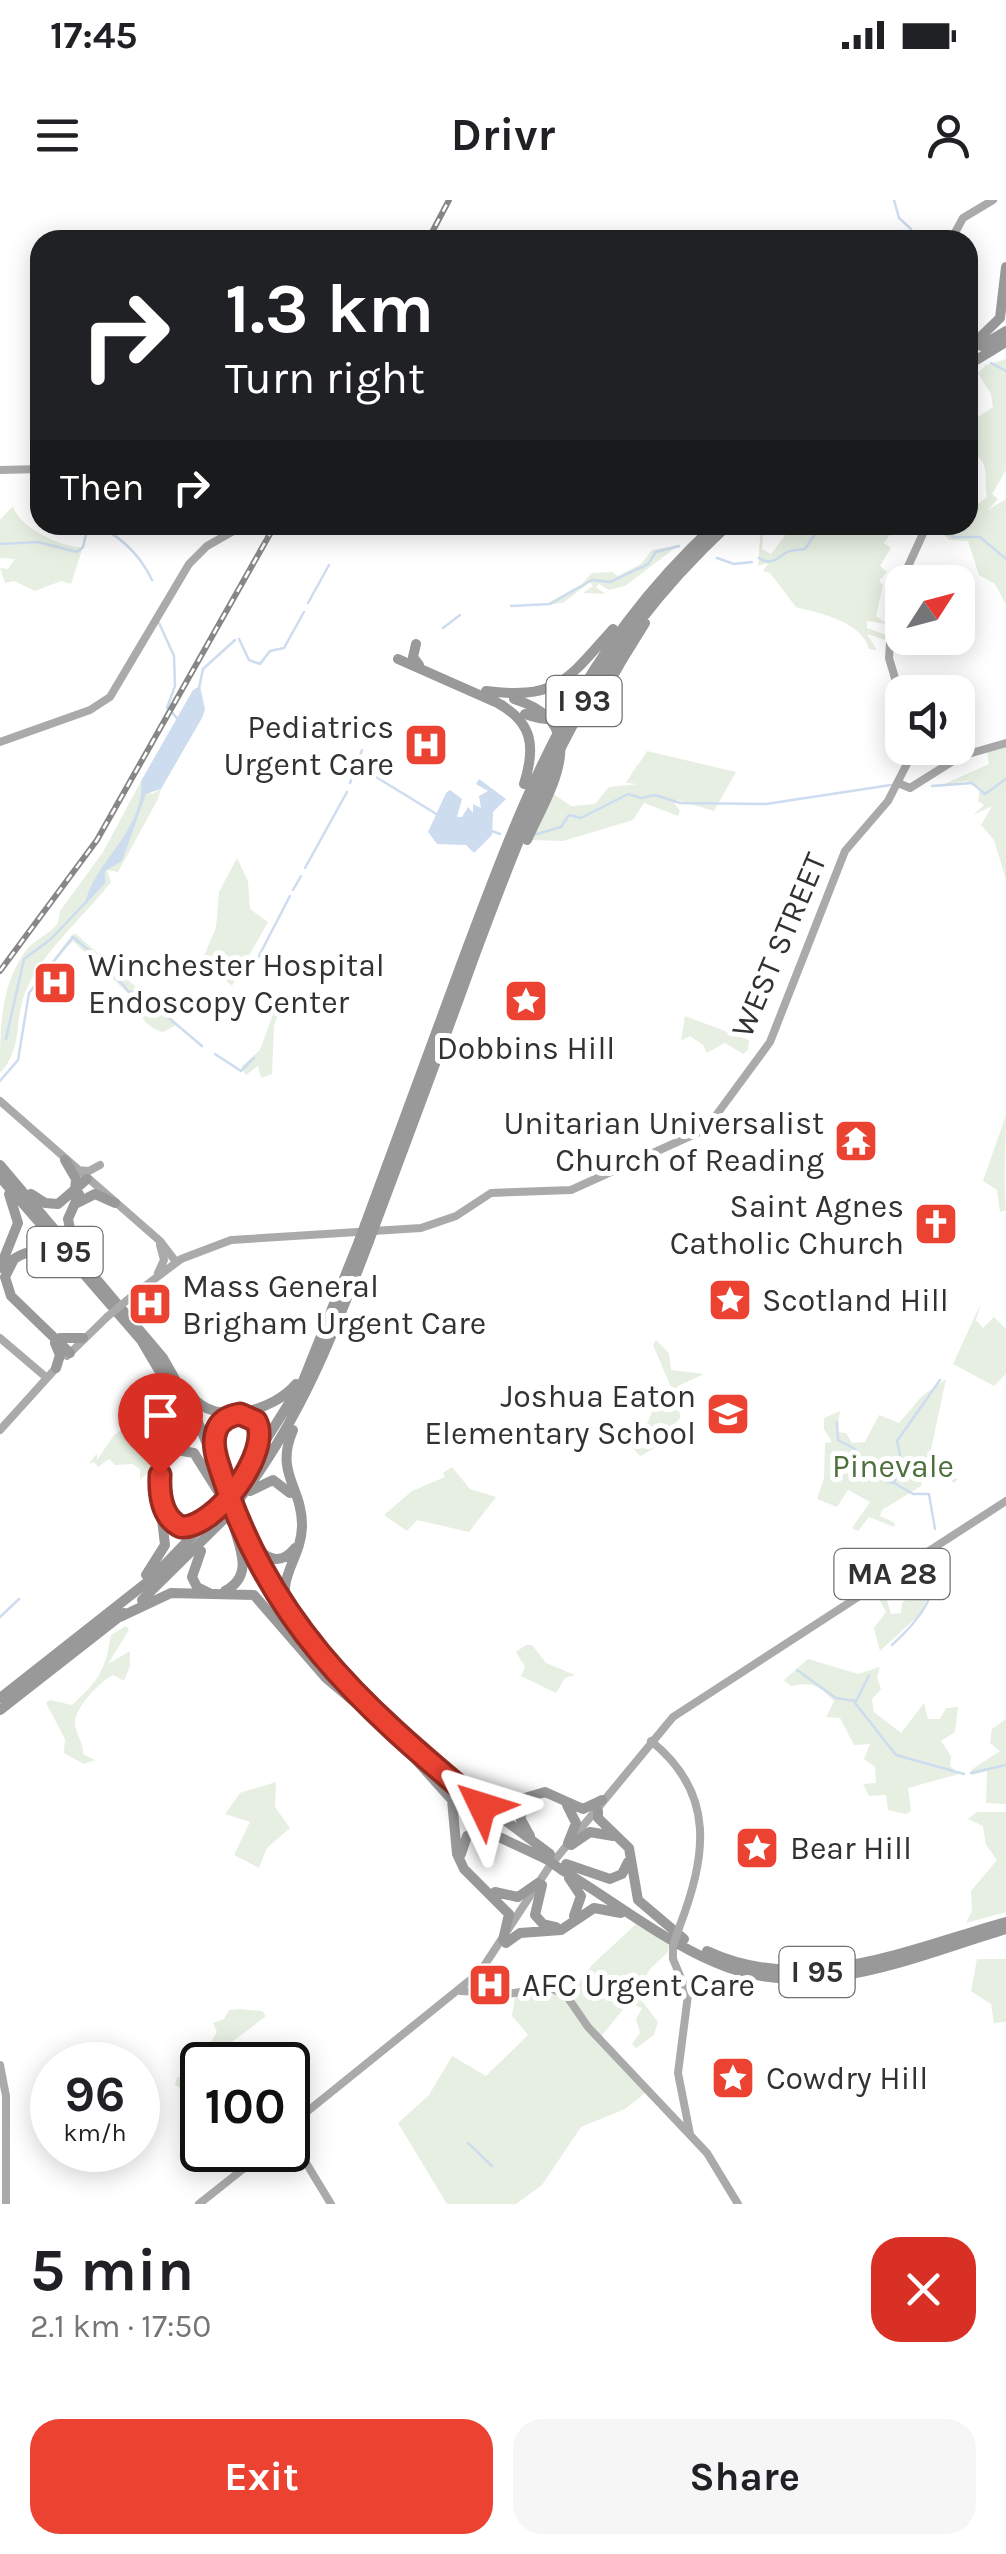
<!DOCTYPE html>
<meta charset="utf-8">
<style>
:root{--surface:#fff;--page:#f6f6f6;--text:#202124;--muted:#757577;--accent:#eb4232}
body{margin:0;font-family:Karla,sans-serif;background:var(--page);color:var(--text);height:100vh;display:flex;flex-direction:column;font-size:38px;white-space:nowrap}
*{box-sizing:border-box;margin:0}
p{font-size:32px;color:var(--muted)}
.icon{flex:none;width:55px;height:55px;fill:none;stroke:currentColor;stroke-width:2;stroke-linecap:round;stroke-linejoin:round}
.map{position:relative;height:2004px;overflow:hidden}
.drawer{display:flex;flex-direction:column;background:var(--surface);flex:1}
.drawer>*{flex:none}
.banner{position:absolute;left:30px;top:30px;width:948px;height:305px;border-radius:30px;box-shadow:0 5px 25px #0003;background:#202124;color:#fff;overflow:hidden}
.needle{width:65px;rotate:54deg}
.controls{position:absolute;left:885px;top:365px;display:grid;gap:20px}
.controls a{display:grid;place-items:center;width:90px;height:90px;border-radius:20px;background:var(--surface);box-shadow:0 5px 25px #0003;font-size:50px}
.speed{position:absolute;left:30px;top:1842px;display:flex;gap:20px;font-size:50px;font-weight:700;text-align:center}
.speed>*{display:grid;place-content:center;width:130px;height:130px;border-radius:50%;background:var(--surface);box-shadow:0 5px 25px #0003;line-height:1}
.speed small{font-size:25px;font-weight:400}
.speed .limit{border:5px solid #111;border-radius:15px;background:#fff;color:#111}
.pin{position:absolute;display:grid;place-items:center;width:85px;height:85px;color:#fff;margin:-102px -42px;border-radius:50% 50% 50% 0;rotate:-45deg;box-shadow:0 0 10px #0007}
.pin .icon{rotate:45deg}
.me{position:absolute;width:110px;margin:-55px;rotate:311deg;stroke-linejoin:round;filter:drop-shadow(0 0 8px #0008)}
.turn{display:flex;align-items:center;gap:35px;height:210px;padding:0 30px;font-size:45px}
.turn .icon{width:130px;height:130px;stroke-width:2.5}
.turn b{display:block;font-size:70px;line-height:85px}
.then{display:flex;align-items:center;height:95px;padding:0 30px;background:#0003;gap:20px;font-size:38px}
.round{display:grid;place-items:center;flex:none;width:105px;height:105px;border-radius:30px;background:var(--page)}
.overview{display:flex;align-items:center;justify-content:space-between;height:170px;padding:0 30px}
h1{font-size:60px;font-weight:700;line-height:75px}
.cta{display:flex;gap:20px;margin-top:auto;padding:20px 30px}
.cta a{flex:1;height:115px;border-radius:30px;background:var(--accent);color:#fff;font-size:40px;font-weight:700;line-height:115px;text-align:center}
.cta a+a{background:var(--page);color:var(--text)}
.status{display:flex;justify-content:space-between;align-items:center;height:70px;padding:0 50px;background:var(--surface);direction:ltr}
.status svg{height:28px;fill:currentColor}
header{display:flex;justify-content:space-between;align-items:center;height:130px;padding:0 30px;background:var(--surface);font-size:45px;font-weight:700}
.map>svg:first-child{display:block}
.green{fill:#e6efe1}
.water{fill:#cddcef}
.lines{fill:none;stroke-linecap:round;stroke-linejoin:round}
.stream{stroke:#cddcef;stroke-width:2.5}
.major{stroke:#aaa;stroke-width:8}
.highway{stroke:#999;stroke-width:10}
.rail-casing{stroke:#878787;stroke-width:6}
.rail{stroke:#fff;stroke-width:2.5;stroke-dasharray:8;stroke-linecap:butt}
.major-bridge{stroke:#aaa;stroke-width:8}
.highway-bridge{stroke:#999;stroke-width:10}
.route-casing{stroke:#992b20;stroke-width:25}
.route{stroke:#eb4232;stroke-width:18}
.labels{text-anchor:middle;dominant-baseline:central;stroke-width:10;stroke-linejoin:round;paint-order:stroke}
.shield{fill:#fff;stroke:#707070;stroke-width:2.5}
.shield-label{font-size:30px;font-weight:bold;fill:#323232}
.poi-label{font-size:32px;fill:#323232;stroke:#fff;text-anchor:start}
.street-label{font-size:32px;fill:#323232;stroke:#fff}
.park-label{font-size:32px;fill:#4d703d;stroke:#fff}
</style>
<div class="status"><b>17:45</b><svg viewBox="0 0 49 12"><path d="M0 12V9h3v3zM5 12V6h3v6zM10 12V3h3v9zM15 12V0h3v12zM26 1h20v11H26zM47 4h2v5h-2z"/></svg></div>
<header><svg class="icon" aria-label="menu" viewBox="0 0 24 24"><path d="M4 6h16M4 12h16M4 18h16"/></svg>Drivr<svg class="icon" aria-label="person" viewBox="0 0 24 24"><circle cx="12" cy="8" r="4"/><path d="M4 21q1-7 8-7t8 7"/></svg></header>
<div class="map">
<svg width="1006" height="2004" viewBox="0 0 1006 2004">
<rect width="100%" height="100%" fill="#fff"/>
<path class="green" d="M1006 159V270L992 294 998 299 988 310 1006 299V405L995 384 979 375 968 341 949 340 936 327 968 325V312L987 297C983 279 992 265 973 253L974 236 969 223 993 207 991 194 978 173 986 165Z
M13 306C19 329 67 349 83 347L71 384 61 381 35 391 14 381 5 383 0 368 8 369 15 359 0 358V320Z
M761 325H764L762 349 771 354 793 325H897L884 343 891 348 880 366 887 372 879 381 883 385 876 416 887 424 867 421V428L886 435V440L867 434 877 450 869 449C861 420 817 413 796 407L770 373 763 371 768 363 758 366Z
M679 345 625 386 609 390 599 384 596 387 605 394 583 393 593 386 590 382 563 403 544 405 582 384 592 373 612 372 618 376 641 364 652 350Z
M1006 546V680L994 640 981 625 992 606 973 615 984 605 978 601 980 587 966 581 940 586 989 564 987 550Z
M647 551 736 572 714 611 677 600 674 603 680 611 678 616 644 603 633 620 563 641 531 640 552 593 571 606 595 604 609 587 638 584 626 583 637 565 631 562 638 565Z
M141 581 144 592 152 594 161 589 158 599 118 672 107 670 111 682C84 717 42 751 25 793 14 821 23 849 0 873 0 826 0 784 28 748 37 738 50 734 58 723L60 711 103 652Z
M237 658 248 681 250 709 268 722 232 786 203 758 216 728 219 692Z
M73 734H76L178 824 163 832C148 829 134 811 132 797L73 741 44 771Z
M282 804 274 826 272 874 261 878 258 866 246 875 241 867 260 850 273 814Z
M685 816 749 840 748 850 743 854 725 843 707 853 703 845 690 836 681 841Z
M1006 915C1006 948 1003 980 1006 1010L1000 1012 997 990 983 981Z
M981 1103 976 1120 983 1128 994 1117 1006 1129V1174L994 1186 953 1164Z
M656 1140 669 1153 671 1170 704 1174 678 1186 680 1218 653 1249 640 1256 630 1245 631 1235 648 1222 655 1204 673 1192 653 1145Z
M159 1178 173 1216 149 1273 140 1279V1269L132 1264 115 1265 109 1259 98 1267 94 1262 89 1264 97 1253V1260L114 1235 143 1215Z
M946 1179 928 1264 957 1279 955 1283 926 1269 921 1286 882 1310 880 1316 895 1323 894 1327 869 1317 858 1331 852 1328 870 1302 848 1290 837 1307 817 1299 824 1278 825 1243 832 1242 824 1229V1218L840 1211 836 1232 846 1233 852 1243 865 1242 879 1215 899 1223 922 1196Z
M452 1267 470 1289 496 1297 469 1332 417 1320 407 1331 384 1315 412 1291 445 1277 443 1273Z
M935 1374 945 1392 936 1393 932 1389 920 1414 880 1451 874 1428 886 1412 880 1401 885 1393 891 1414 901 1413 902 1403 917 1391 914 1382 928 1381Z
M126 1426 129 1430 108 1464 130 1451V1466L124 1481 113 1475C100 1482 77 1505 75 1521 74 1533 84 1542 83 1554L95 1560 84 1564 64 1553 65 1539 46 1503 50 1500 72 1505C98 1481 105 1472 111 1435Z
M526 1445H532L546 1463 575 1475 565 1478 556 1493 521 1476 525 1467 516 1452Z
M808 1459 858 1474 880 1467 877 1477 881 1489 872 1499 874 1512 901 1533 924 1503 928 1519H940L946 1508 958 1507 955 1532 941 1541 951 1556 950 1566 959 1574 908 1588 911 1611 906 1614 888 1610 886 1595 869 1596 863 1584 876 1583 875 1567 864 1559 870 1544 854 1545 840 1518 826 1517 834 1501C819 1486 814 1481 791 1486L784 1480Z
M1006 1519V1604L986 1603 987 1571 972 1575 971 1570 1000 1551 990 1543 992 1529Z
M276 1582 275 1607 290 1628 267 1648 259 1668 234 1655 250 1622 225 1614 240 1593Z
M977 1612H1006V1712L966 1723 972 1711 971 1691 997 1660 986 1645 983 1626 968 1619Z
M636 1724 669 1743 668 1752 651 1768 635 1792 658 1822 654 1835 636 1848 632 1844 640 1833 636 1819 642 1808 628 1803 599 1839 648 1891 625 1909 581 1927 542 1985 516 2004H447L398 1923 429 1895 452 1856 486 1876 528 1835 512 1816 515 1796 570 1794 592 1765Z
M977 1759H1006V1822L994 1823 991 1804 971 1791Z
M240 1809 262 1811 266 1816 202 1865V1898L175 1885 177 1877H189L217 1832 213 1823 224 1819 229 1810Z"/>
<path class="water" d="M200 486 205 509 202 518 161 589 146 594 122 661 105 671V683L85 705C91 665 146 629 141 581L193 490Z
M479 579 506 599 493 612 492 635 474 653 466 645 437 644 428 632 446 593 450 590 462 599 457 617H462L468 607 473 613V604L481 608 479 596 488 591 476 584Z"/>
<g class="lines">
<path class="stream" d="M894 0 899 18 911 29
M916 35 919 40
M991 163 1006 171
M932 325 953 337H980L1006 359
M0 344 38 342 77 352 83 347 87 330C113 323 141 357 152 380
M717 358 734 364 752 362
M759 358C772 367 779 356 789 351L805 349 815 334 834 325
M308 403 329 365
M511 406 550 404 592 380 610 382 648 364 656 352 679 346
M159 423 174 456 175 486 167 508
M443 428 460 415
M239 439 249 460 260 464 270 451 284 448 304 412
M199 488 203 469 235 440
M171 511 179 521
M363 569 438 615
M350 583 362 550
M932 586 972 583 985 594 1006 579
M492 631 500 634
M533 635 561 627 569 615 581 618 628 594 641 598 655 595 680 603 766 604 891 585
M305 668 347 592
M293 690 301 676
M249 775 290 696
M6 839 24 759 51 739 86 702
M215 854 241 871 254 858
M0 881 18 860 29 793 73 737 104 763 129 792H138L202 846
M837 1222 838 1240 855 1249 874 1277 892 1283
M935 1329 929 1294H913L894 1283 901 1259 897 1241 940 1180
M0 1417 19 1399
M892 1445C922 1418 940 1392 938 1351
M797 1470 836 1498 855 1501
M869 1476 855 1503 896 1555 964 1574
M971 1573 1006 1565
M468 1943 492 1966"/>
<path class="major" d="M951 40 963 18 993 0
M0 270 40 269
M902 502 889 458 893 399 927 325
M0 542 90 510 110 497 189 364 207 346 244 325
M898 583 910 588 961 556 1006 543
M0 901 160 1041 176 1062
M77 970 89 971 100 965
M158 1073 164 1060 160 1045
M132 1096 181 1059 231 1040 421 1028 456 1016 491 993 571 990 706 929 770 842 845 651 888 601 915 548
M0 1138 47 1178
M67 1156 107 1117
M0 1230 57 1167
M651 1541C717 1594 706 1657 679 1728
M673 1746V1759L688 1795 678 1873 690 1934
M461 1791 507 1794 550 1788 566 1795 588 1827 707 1953 738 2004
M0 1865 6 1896V2004
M288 1927 480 1772 549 1667 673 1517 1006 1301
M288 1933 331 2004
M199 2004 267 1950"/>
<path class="highway" d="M981 146 1006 131
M968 149 1000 118 1006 67
M968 165 1006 142
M416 444 413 457 419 465
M398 459 502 505
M622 460 645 423
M486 491C558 500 568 479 613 429
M496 502C533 522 536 546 524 584
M65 960 76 979 75 991
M0 965 163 1158 194 1213 257 1362 303 1436 343 1482 457 1584 550 1654
M0 977 141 1140 195 1231
M31 994 45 1003 58 1004 87 979
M77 1003 95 994 115 1003
M365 1025C398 935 432 844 465 754 528 586 579 451 715 325
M375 1025C408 937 441 849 473 760 538 586 588 455 728 325
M73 1043 68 1019 79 994
M0 1068 18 1023 9 994
M60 1138H83
M55 1143 60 1155 56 1168
M70 1153 11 1096 5 1077 14 1059C35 1045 55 1053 72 1069
M192 1196C215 1228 275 1210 296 1184
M214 1251 218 1225 239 1213 259 1225 257 1250
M164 1259 177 1250 194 1253 223 1299
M235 1289 303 1181 359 1041
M250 1291 273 1280 290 1293
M238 1301C299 1222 334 1134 369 1041
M165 1310 181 1327 203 1321
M254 1342C264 1360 281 1366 295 1348
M201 1351 192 1377 197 1387 209 1393
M146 1375 165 1345 157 1276 176 1225 174 1198
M225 1391C253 1376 241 1351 234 1327
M142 1400 223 1320
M288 1410C276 1377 301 1359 302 1327 303 1287 274 1274 293 1230
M120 1417 171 1393 254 1395 326 1478 365 1511
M0 1498 150 1380 222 1305
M0 1510 124 1413
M400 1542 452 1600 457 1654 464 1669 509 1714 503 1740
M476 1593 501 1605 545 1592 583 1609 602 1600
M528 1600 520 1618 530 1636
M567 1605 576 1623 568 1643
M598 1611V1618L629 1648 638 1700 684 1739
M571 1645 590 1632 613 1636
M461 1654 467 1636 482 1629 546 1659
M566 1664 610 1679 622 1674 628 1662
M562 1670C612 1700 661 1739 714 1762 811 1805 912 1757 1006 1729
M569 1678 581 1696 574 1716
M542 1685 535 1715 543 1724 556 1727
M495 1692 518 1697 538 1683
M506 1743 520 1733 561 1730 594 1708 621 1713
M707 1751C806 1797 909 1749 1006 1722"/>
<defs>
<path id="rail" d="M428 40 449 0
M0 771 97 640 275 325"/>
</defs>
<use href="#rail" class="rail-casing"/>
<use href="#rail" class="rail"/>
<path class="major-bridge" d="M107 1117 132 1096
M673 1746 679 1728"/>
<path class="highway-bridge" d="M514 499C595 524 550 589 527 640
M525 514C576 532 599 502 622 460
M359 1041 365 1025
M369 1041 375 1025
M222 1305 235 1289
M223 1320 238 1301
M546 1659 562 1670"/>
</g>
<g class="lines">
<defs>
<path id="route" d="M160 1275C159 1295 162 1318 181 1327 215 1329 273 1251 256 1221L240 1214C214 1218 211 1238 217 1259 266 1421 356 1501 482 1606"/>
</defs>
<use href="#route" class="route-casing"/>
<use href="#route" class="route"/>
</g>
<defs>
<symbol id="hospital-square" viewBox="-11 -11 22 22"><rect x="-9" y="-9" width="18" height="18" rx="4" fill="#eb4232" stroke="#fff"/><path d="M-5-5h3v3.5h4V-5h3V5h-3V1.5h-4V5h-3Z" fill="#fff"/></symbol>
<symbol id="sight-square" viewBox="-11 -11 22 22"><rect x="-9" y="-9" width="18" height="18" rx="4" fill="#eb4232" stroke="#fff"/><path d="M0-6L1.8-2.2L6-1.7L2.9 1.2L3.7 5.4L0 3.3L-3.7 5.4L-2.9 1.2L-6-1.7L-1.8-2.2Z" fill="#fff"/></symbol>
<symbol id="temple-square" viewBox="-11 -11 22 22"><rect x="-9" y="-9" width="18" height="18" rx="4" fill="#eb4232" stroke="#fff"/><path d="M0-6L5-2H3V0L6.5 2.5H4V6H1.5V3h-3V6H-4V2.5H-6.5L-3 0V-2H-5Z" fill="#fff"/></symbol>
<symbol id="church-square" viewBox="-11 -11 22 22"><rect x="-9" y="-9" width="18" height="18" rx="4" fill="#eb4232" stroke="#fff"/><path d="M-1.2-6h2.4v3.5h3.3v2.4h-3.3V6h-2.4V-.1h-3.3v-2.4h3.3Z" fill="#fff"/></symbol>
<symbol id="school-square" viewBox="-11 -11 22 22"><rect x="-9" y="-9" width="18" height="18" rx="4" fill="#eb4232" stroke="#fff"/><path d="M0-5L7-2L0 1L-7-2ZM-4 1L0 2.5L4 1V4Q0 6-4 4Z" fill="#fff"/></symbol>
</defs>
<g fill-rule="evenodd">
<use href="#hospital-square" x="401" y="520" width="50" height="50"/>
<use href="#hospital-square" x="30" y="758" width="50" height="50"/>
<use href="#sight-square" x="501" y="776" width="50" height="50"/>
<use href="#temple-square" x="831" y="916" width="50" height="50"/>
<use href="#church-square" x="911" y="999" width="50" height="50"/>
<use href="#sight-square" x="705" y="1075" width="50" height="50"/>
<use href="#hospital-square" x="125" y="1079" width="50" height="50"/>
<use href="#school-square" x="703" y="1189" width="50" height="50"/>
<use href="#sight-square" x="732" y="1623" width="50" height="50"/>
<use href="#hospital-square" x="465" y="1760" width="50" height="50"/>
<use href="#sight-square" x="708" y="1853" width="50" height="50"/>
</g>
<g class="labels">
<g class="shield">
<rect x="546.5" y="476" width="75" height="50" rx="8"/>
<rect x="27.5" y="1027" width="75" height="50" rx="8"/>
<rect x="834.5" y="1349" width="115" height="50" rx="8"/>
<rect x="779.5" y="1747" width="75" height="50" rx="8"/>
</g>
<g class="shield-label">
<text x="584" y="501">I 93</text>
<text x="65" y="1052">I 95</text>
<text x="892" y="1374">MA 28</text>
<text x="817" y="1772">I 95</text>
</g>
<g class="poi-label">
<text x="394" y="527" text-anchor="end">Pediatrics<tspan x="394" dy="37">Urgent Care</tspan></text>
<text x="88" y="765">Winchester Hospital<tspan x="88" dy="37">Endoscopy Center</tspan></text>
<text x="526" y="848" text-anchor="middle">Dobbins Hill</text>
<text x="824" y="923" text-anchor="end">Unitarian Universalist<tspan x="824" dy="37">Church of Reading</tspan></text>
<text x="904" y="1006" text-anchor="end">Saint Agnes<tspan x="904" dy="37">Catholic Church</tspan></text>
<text x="182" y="1086">Mass General<tspan x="182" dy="37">Brigham Urgent Care</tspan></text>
<text x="762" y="1100">Scotland Hill</text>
<text x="696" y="1196" text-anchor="end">Joshua Eaton<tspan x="696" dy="37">Elementary School</tspan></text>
<text x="790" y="1648">Bear Hill</text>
<text x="522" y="1785">AFC Urgent Care</text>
<text x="766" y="1878">Cowdry Hill</text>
</g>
<g class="street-label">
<text transform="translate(779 745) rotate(-67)">WEST STREET</text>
</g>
<g class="park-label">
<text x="893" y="1266">Pinevale</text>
</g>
</g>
</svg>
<div class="controls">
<a><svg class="needle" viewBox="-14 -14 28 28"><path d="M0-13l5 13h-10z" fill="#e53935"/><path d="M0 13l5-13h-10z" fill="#757577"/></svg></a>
<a><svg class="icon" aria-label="sound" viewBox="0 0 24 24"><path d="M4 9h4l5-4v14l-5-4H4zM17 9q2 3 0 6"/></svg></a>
</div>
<div class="speed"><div>96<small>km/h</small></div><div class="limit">100</div></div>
<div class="pin" style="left:160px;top:1275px;background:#d93025"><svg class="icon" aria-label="arrive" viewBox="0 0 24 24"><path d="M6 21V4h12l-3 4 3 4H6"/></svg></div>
<svg class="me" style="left:482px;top:1606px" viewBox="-20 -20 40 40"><path d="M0-17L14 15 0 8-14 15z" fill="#eb4232" stroke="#fff" stroke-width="4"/></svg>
<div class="banner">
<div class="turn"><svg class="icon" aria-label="right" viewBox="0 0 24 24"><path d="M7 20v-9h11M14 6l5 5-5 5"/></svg><div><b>1.3 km</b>Turn right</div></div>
<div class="then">Then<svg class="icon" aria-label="right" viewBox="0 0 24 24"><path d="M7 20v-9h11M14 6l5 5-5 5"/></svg></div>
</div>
</div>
<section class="drawer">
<div class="overview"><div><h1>5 min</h1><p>2.1 km · 17:50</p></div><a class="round" style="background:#d93025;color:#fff"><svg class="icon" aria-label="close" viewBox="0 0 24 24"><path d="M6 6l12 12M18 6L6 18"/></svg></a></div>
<div class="cta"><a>Exit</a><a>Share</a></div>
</section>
